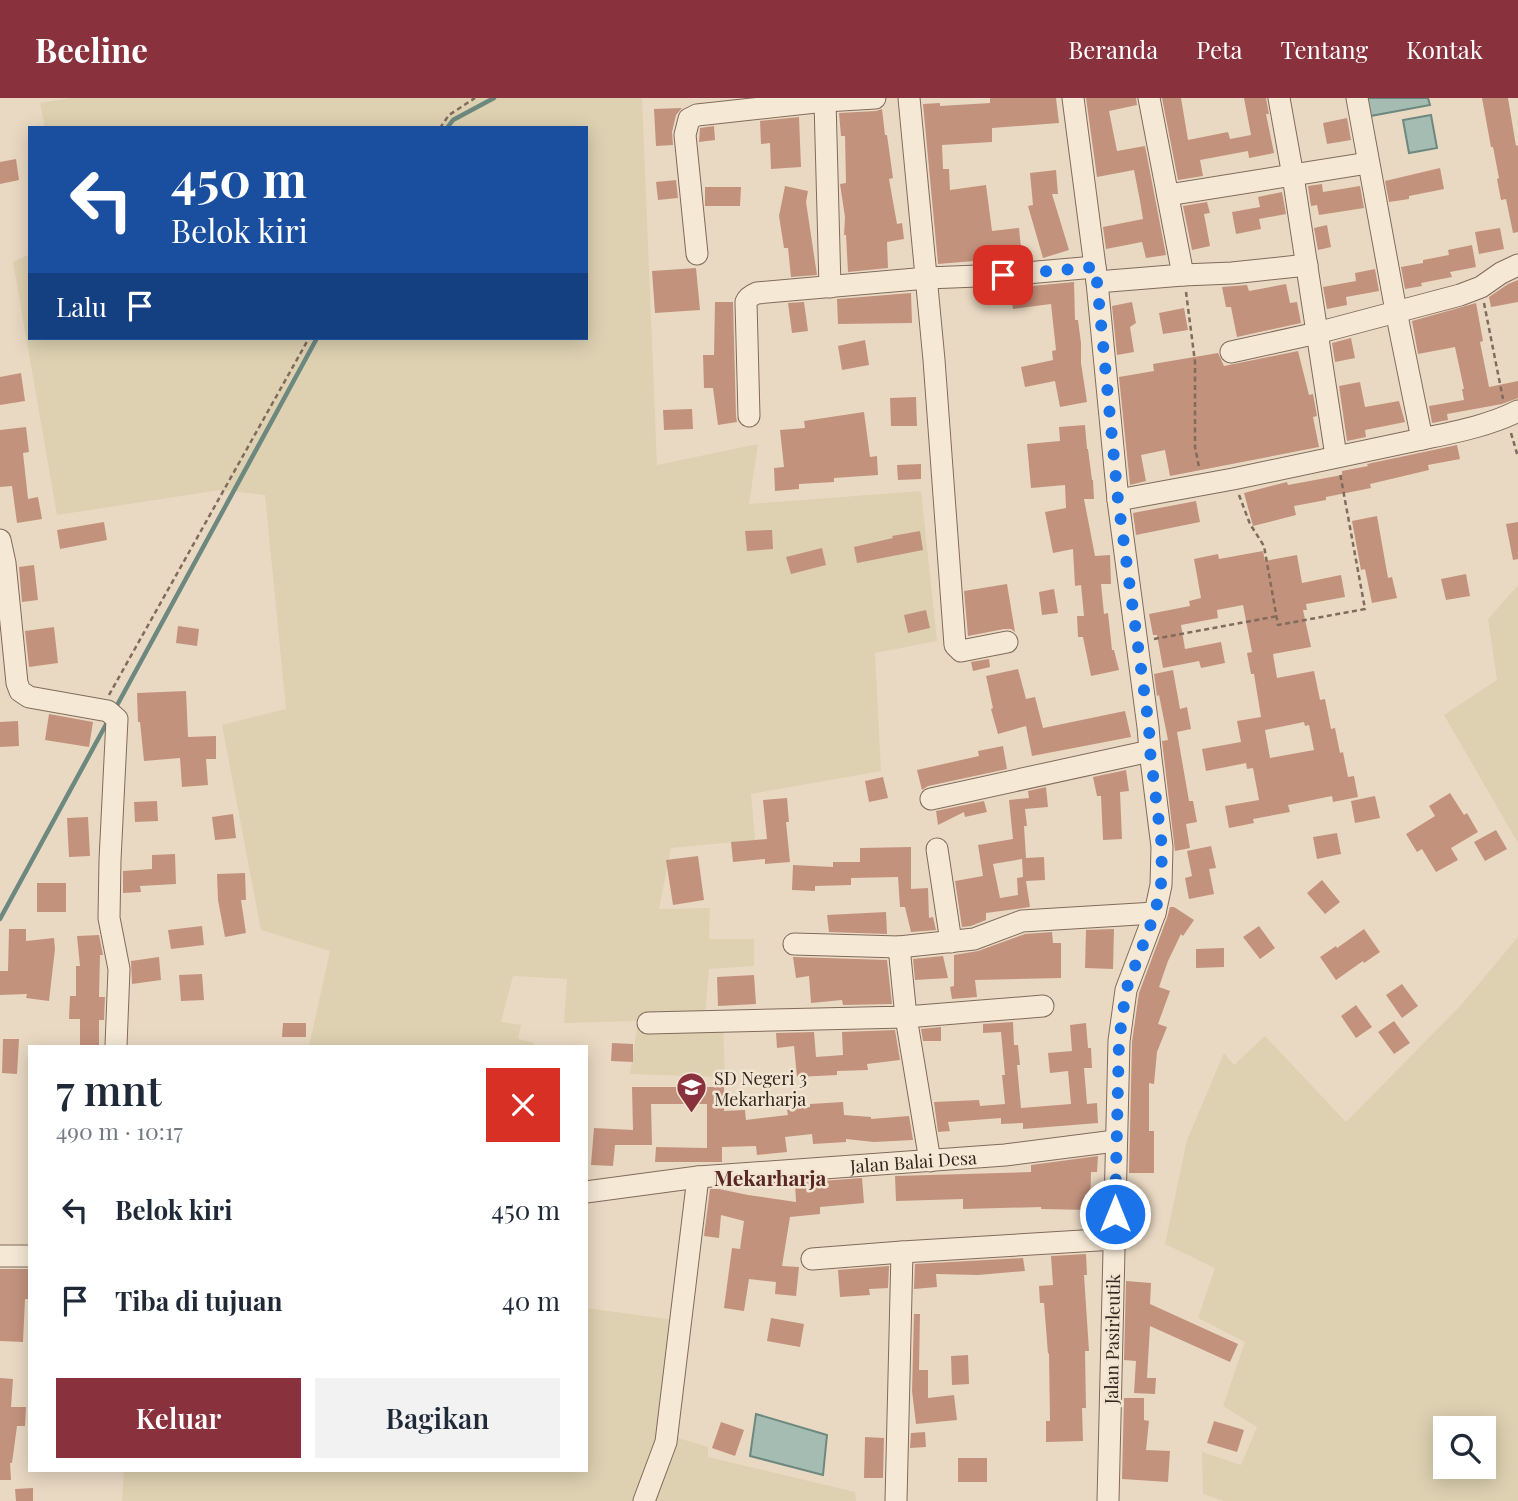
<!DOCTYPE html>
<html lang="id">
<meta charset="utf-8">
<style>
:root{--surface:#fff;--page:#f2f2f3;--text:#1f2937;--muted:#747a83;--accent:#89323d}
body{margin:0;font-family:"Playfair Display",serif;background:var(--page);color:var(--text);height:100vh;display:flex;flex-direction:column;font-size:26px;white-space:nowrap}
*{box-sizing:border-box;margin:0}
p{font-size:23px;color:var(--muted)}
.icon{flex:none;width:38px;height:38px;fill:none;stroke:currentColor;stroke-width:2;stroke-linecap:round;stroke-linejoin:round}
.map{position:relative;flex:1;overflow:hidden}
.details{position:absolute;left:28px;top:947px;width:560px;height:427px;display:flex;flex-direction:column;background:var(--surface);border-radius:0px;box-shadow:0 4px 18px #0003}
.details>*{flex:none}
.banner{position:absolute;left:28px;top:28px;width:560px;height:214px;border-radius:0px;box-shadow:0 4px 18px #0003;background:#1a4fa0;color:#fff;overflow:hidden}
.tools{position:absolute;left:1433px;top:1318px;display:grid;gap:14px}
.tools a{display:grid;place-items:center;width:63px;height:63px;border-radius:0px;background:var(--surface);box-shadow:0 4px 18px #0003;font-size:35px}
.pin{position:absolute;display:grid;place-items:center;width:60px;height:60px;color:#fff;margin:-30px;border-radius:14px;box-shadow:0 4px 10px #0006}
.me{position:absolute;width:77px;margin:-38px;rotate:0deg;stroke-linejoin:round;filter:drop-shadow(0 0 5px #0008)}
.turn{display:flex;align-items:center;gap:24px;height:147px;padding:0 28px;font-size:32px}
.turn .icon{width:91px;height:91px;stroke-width:2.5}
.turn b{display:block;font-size:49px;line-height:60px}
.then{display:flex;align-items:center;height:66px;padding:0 28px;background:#0003;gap:14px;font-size:26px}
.round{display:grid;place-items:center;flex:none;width:74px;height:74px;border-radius:0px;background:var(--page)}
.overview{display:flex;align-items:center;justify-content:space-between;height:119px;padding:0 28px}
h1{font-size:42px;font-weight:600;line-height:52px}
.action{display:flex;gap:14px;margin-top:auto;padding:14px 28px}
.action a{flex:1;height:80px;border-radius:0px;background:var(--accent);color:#fff;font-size:28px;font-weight:600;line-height:80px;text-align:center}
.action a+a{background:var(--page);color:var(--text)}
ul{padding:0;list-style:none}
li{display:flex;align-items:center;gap:21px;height:91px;padding:0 28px}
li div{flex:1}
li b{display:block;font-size:26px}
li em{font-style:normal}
header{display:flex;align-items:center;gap:42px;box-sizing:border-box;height:98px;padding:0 35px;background:var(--accent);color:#fff}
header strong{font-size:33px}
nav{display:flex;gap:38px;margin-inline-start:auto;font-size:24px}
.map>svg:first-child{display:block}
.farmland{fill:#ddd1b1;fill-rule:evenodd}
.water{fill:#a5bcb3;stroke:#6d897f;stroke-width:2}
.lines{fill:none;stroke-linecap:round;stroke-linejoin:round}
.stream{stroke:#6d897f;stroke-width:4.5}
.building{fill:#c3927d;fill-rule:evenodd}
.minor-casing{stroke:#816b5c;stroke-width:23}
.path{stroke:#816b5c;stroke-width:2.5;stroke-dasharray:5 3.5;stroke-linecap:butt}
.minor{stroke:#f5e8d5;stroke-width:21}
.route{stroke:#1a73e8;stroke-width:12;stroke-dasharray:0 21.6}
.labels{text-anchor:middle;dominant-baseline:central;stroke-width:5;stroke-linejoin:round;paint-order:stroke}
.poi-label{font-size:18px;fill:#32261e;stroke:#f1e5d2;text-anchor:start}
.street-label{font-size:18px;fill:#32261e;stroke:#f1e5d2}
.quarter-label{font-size:21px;font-weight:bold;fill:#5a2822;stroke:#f1e5d2}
</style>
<header>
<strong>Beeline</strong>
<nav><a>Beranda</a><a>Peta</a><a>Tentang</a><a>Kontak</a></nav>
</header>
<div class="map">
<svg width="1518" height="1403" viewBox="0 0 1518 1403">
<rect width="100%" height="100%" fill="#e9d9c3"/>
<path class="farmland" d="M71 0H642L657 367 758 346 749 406 921 393 937 543 875 555 881 673 751 696 755 742 671 750 659 811 710 810 709 841H754V868L709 871 705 917 723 924 725 979 630 976 638 923 564 925 567 881 513 878 501 924 521 927 518 941 534 945V948H309L330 853 261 832 222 627 286 611 265 397 220 392 57 417 13 164 30 156V240H586V30H45L40 5Z
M1518 487V745L1444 617 1497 582 1488 521Z
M1518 839V1403H1224L1203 1396 1202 1354 1241 1367 1257 1329 1223 1308 1245 1244 1198 1220 1215 1170 1165 1146 1187 1042 1224 955 1234 967 1265 938 1346 1024 1462 906ZM1484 1330V1368H1446V1330Z
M586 1210 674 1222 662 1335 708 1349V1359L855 1394 856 1403H122L124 1372H586Z"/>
<path class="water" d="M1361 0H1428L1430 7 1365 19Z
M1431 17 1437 50 1409 55 1403 22Z
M756 1316 827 1337 823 1377 750 1358Z"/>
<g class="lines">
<path class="stream" d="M447 30 453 22 494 0
M115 611 317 240
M0 821 109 621"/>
</g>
<path class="building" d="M990 0H1056L1059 25 992 30V44L942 47 943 71H949L950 92 986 87 992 133 1019 130 1022 159 938 166 923 6 940 5V8L990 5Z
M1086 0H1136L1137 7 1109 13 1117 53 1145 48 1166 157 1146 160 1142 144 1106 151 1103 129 1143 121 1140 103 1134 72 1097 79Z
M1162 0H1181L1188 42 1228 34 1230 41 1251 37 1244 0H1266L1269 16H1266L1274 55 1249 60 1248 53 1200 62 1203 78 1178 82Z
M1482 0H1508L1516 48 1518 47V134L1513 135 1506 101 1501 102 1497 81 1499 80 1493 49H1491Z
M682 10 676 17 672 34 673 47 656 48 654 11Z
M882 11 885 37H887L893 80 889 81 897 126 902 125 904 141 887 144 888 170 848 174 846 137H844L845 119 840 86 846 85 845 38H841L839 15 876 13Z
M799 19 801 69 771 71 770 45 761 46 760 23Z
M1347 20 1351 42 1327 46 1323 25Z
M714 28 715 42 699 44 700 30Z
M16 61 19 82 0 86V64Z
M1440 70 1444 91 1409 98V101L1389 104 1385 83Z
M1056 72 1058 96H1052L1069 152 1043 160 1028 108 1033 107 1030 75Z
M676 82 678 100 658 102 656 84Z
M1322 86 1323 94 1360 88 1364 110 1319 117 1317 107 1311 108 1308 88Z
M785 88 808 93 806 104 817 177 791 179 788 150H784L779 118Z
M705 89H741L740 108H705Z
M1282 94 1286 116 1259 121 1261 131 1236 136 1232 114 1260 109 1258 99Z
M1207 104 1210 115 1204 116 1210 148 1192 152 1183 108Z
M1327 127 1331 149 1318 152 1314 130Z
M1500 130 1504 151 1479 156 1475 134Z
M1472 147 1476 169 1450 174 1452 179 1421 185 1422 188 1405 191 1401 169 1423 165V162L1449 157 1448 152Z
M696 170 700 212 655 215 652 173Z
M1375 171 1379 193 1346 199 1347 207 1327 211 1323 189 1356 183 1355 175Z
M1518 182V204L1491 209 1489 199 1508 186Z
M1074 184 1075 222H1078L1081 245V265L1087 304 1060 309 1055 283 1025 289 1021 269 1053 262 1052 253 1056 252 1051 206 1013 211 1010 190Z
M1286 186 1290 205 1297 204 1301 225 1237 239 1231 209H1226L1222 189 1247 187 1249 193Z
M911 195 912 225 838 226 837 201Z
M715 204H733L736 318 737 324 718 327 713 290H704L703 257H714Z
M804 204 808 233 792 235 788 205Z
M1132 204 1136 225 1130 229 1134 254 1117 257 1112 208Z
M1476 205 1483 243 1480 244 1489 289 1518 283V300L1502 306 1447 316 1448 322 1432 325 1429 308 1464 302 1462 291H1464L1455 249 1418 256 1412 223Z
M1184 210 1188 232 1163 236 1159 215Z
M1351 240 1355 260 1335 264 1332 245Z
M865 242 869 267 842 272 838 248Z
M1298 253 1309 297 1313 296 1317 318 1313 319 1319 349 1170 378 1165 352 1141 357 1146 383 1130 387 1119 279 1154 273 1153 266 1218 255 1224 268Z
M21 275 25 303 0 307V279Z
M1360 284 1365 309 1399 303 1405 324 1365 332 1366 339 1347 343 1339 288Z
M916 299 917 328H891L890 300Z
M692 311 693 331 664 332 663 312Z
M864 314 870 359 877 358 878 377 834 380V384L799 386V391L775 393 774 370 784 369 780 332 805 330 804 323Z
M1085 327 1087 351H1088L1092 382H1093L1094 401H1084L1095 458 1110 457 1111 486H1101L1104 516 1108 515 1112 552H1114L1119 572 1091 578 1083 539H1078L1077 518H1084L1081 487 1075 488 1073 451 1053 455 1045 414 1066 410 1065 387 1031 390 1027 346 1060 343 1059 329Z
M26 329 29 354 23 355 28 401 38 399 42 421 17 425 12 388 0 389V332Z
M1457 347 1460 361 1428 367 1429 372 1370 386 1371 390 1326 399V402L1294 408 1296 417 1253 428 1244 395 1287 384 1288 387 1342 377V373L1368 368 1367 366Z
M921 366V381L898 382 897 367Z
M1196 403 1200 424 1136 437 1133 415Z
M1377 418 1388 480 1392 479 1397 500 1372 505 1365 471 1361 472 1352 423Z
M104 424 107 442 60 451 57 432Z
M1518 424V461L1513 462 1506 426Z
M772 432 773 451 747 453 745 433Z
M920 433 923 452 857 465 854 449 893 440 892 438Z
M822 450 826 467 791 476 786 459Z
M1263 453 1265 463 1297 457 1302 485 1341 477 1345 499 1306 506 1307 512H1303L1311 549 1273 556 1277 580 1314 573 1320 602 1325 601 1331 631 1335 630 1340 655 1343 654 1348 679 1354 678 1358 699 1333 704 1332 698 1288 707 1290 714 1253 721 1254 725 1229 730 1225 708 1259 702 1253 670 1247 671 1246 665 1206 673 1202 651 1241 644 1237 623 1261 619 1254 576H1251L1247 555 1252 554 1243 507 1217 512 1218 520 1181 527 1185 551 1221 544 1225 565 1201 570 1199 563 1163 570 1157 537H1153L1149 516 1190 508 1189 503 1201 500 1194 461 1218 456 1219 461ZM1304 624 1305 628 1309 627 1314 652 1270 660 1265 632Z
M34 467 38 502 22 504 19 469Z
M1466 476 1470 498 1446 502 1441 481Z
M1007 486 1015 534 1011 531H1004L968 538 964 493Z
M1054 491 1058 515 1042 517 1039 494Z
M926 512 930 530 908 535 904 517Z
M178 528 199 531 197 548 176 545Z
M54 529 58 565 29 569 25 533Z
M989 561 990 569 973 573 971 564Z
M1018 571 1026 601 1035 599 1043 630 1125 613 1131 639 1032 658 1026 628 998 636 991 611 993 610 986 578Z
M1173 572 1180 611 1187 609 1191 631 1177 634 1189 703H1193L1197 724 1186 726 1190 750 1175 753 1162 643 1168 642 1159 597 1157 598 1154 576Z
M186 593 188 639 216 638V661H206L208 687 182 689 180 660 144 663 140 624H138L137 595Z
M49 616 93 624 89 649 45 642Z
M18 623 19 648 0 649V624Z
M1003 648 1007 671 928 688 922 692 917 672 979 658 978 653Z
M1126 672 1129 693 1120 694 1122 741 1103 742 1101 698H1097L1093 679Z
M883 679 888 700 869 704 865 683Z
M1046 689 1048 709 1025 711 1027 728H1024L1026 760 1044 759 1045 782 1026 783 1030 809 986 815V822L971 828 962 829 955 783 983 778 978 747 1013 741 1009 702 1029 700 1028 693ZM1022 761 1023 779 1017 780 1018 797 1000 800 993 766Z
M1450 695 1464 717 1467 715 1478 734 1451 750 1458 762 1436 774 1422 751 1417 754 1406 736 1435 718 1429 708Z
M1375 698 1380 720 1355 725 1351 703Z
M787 700 789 724H786L790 764 765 766V761L733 764 731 744 767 741 763 702Z
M157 703 158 723 135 724 134 704Z
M984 703 987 714 965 719 964 714 938 727 936 713Z
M233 716 236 740 215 742 212 719Z
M88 719 90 758 69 759 67 720Z
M1496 732 1507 751 1485 763 1474 744Z
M1337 735 1341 756 1317 761 1313 739Z
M1211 748 1216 770 1209 771 1214 796 1189 801 1185 780 1192 778 1187 753Z
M911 749V791L928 790 929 820 933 819 936 832 911 834 905 809H900L898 779 851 780V787L815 788V793L792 792 793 767 833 769V764H860V750Z
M175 756 176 786 140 788 141 794 123 795V773L152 771V757Z
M698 758 704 802 673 807 666 762Z
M245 775 246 802H241L246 835 225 839 218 802 217 776Z
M1322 782 1340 804 1325 816 1307 795Z
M37 785H66V814H37Z
M1170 809H1174L1194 822 1183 838 1181 836 1168 863 1159 889 1170 893 1158 926 1167 929 1157 954 1154 986 1149 985V1033H1154V1075H1129L1132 944 1139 895 1167 820Z
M886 814 887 836 829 834 827 817Z
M202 828 204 847 171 851 168 832Z
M1259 828 1275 850 1260 861 1243 839Z
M9 831H26V843L54 840 55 851 49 903 26 900 27 896 0 897V873H8Z
M1114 831 1113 871 1085 870 1086 832Z
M1364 831 1380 854 1364 865 1363 863 1336 882 1320 859 1336 848 1337 850Z
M1052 834 1053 845H1061V880L975 882 977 899 952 901 950 889 954 888V857L978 853 1025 836Z
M99 837 103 857H100L99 899H105L104 922H99V948H80V921H69L70 898H76V868H80L77 838Z
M1224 850V869L1196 870V851Z
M943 858 948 880 915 882 913 861Z
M159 859 161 882 132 886 131 863Z
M793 859 887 862 892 906 843 907 842 902 811 905 809 878 796 880Z
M202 876 204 902 181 903 179 877Z
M754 877 756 906 718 908 717 879Z
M1402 886 1418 908 1402 920 1386 897Z
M1356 907 1372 929 1356 940 1341 918Z
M1394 923 1410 945 1394 956 1378 934Z
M1013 924 1014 947H1018L1020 967H1017L1021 1010 1071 1006 1068 973 1050 975 1048 955 1072 953 1070 927 1086 925 1088 950H1091L1092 970H1084L1087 1006 1097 1005 1098 1025 1023 1031V1025L1001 1026V1020L948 1024 950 1033 938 1034 934 1004 979 1002 980 1008 1005 1006 1002 977H1005L1001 934 983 935V926Z
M283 925H306V939H282Z
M941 929V943H923L921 931Z
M895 932 900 962 867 966 868 972 837 973V977L797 979 794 948 777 950 776 935 814 934 816 959 843 957 842 934Z
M3 941H19L17 976 2 975Z
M612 945 633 946V964L611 963Z
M632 989H724V1013L745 1012 746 1022 788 1017 787 1012 810 1009V1006L843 1004 844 1017 871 1019V1021L909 1018 913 1042 874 1044 846 1041V1044L813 1046 812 1036 785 1039 787 1054 757 1057 756 1048 722 1049V1064H655L656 1049 707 1050V1006H651L652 1047H615L613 1068 591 1067 594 1030 633 1032Z
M1098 1058 1097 1074H1091L1090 1112 1041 1111V1109L963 1111V1101L896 1103 895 1078 1031 1074V1067Z
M862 1080 864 1105 820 1109V1116L790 1119 782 1168 799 1169 796 1198 775 1196 776 1184 749 1181 744 1213 724 1210 732 1150 740 1151 744 1123 721 1117 719 1140 704 1138 710 1091H719L748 1097 796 1104 795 1085Z
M1145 1104 1146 1135 1128 1136V1105Z
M1086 1156 1087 1177H1084L1089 1253H1085L1086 1310H1082L1083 1343 1046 1344V1323H1050L1049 1255 1048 1256 1044 1205H1040L1039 1188 1053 1187 1051 1158Z
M1023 1160 1025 1173 978 1177 936 1176 937 1189 914 1191 915 1166Z
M889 1168 888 1190 869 1191 870 1197 840 1199 838 1172Z
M0 1171H30V1201H25L23 1244 0 1243Z
M1126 1183 1151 1185 1150 1206 1238 1246 1230 1264 1150 1228 1147 1280H1156L1155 1296 1134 1295 1136 1263 1124 1262Z
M914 1216H920L919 1272H928V1300L954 1297 957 1322 916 1326 912 1293Z
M771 1220 804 1226 800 1249 767 1243Z
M968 1257 969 1286 952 1287 951 1258Z
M0 1280 13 1281 11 1309H26L25 1328H17L12 1365H10L11 1382H0Z
M1124 1300H1144V1322L1149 1323 1146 1352 1170 1353 1168 1384 1122 1381Z
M1214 1323 1244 1332 1237 1354 1207 1345Z
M721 1324 744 1332 735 1358 712 1350Z
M925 1334 926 1349 910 1350 911 1335Z
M865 1339 884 1340 883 1380H864Z
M958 1360H987V1384H958Z
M33 1390V1403H16L15 1391Z"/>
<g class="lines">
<defs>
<g id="minor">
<path d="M909 0 934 262 955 547 961 553 1007 544"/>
<path d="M1073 0 1097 184 1118 402 1148 629 1150 653 1162 749 1161 787 1155 815 1126 892 1119 943 1108 1403"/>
<path d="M1149 0 1183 177"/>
<path d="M1279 0 1293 78 1336 358"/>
<path d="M1357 0 1396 213 1422 341C1455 334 1488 328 1518 313"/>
<path d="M825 3 830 189"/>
<path d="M1168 97 1368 65"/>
<path d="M697 156 685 37 689 21 697 17 825 3 875 0"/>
<path d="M1097 184 1183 177 1232 175 1307 167"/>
<path d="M1231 254 1317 235 1460 197 1481 189 1501 175 1518 167"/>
<path d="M749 318 746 204C748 199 752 197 757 195L927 180 1003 177 1095 169"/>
<path d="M1118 402 1233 381 1422 341"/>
<path d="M0 442 5 465 17 585 20 593 29 599 108 613 117 621 110 762 109 820 119 871 116 948"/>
<path d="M931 701 1150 653"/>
<path d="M937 751 951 844"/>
<path d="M794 846 899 849"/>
<path d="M648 925 906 919 899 849 974 841 1022 823 1155 815"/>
<path d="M930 1063 906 919 1043 908"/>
<path id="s1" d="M586 1094 698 1079 1005 1057 1115 1043"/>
<path d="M0 1158H30"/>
<path d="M812 1161 902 1154"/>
<path d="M644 1403 666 1344 698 1079"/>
<path d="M896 1403 902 1154 1115 1141"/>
</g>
</defs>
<use href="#minor" class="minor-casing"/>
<path class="path" d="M440 30 449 17 475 0
M1186 194 1195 264V349L1199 369
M1484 205 1503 301
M1511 335 1518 359
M1239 397 1250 426 1264 448 1278 527 1365 511 1340 375
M1154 541 1278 518
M109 597 309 240"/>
<use href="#minor" class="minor"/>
</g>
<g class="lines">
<path class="route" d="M1003 177 1095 169 1097 184 1118 402 1149 629 1150 653 1162 749 1161 787 1155 815 1126 892 1119 943 1115 1116"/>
</g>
<defs>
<symbol id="school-pin" viewBox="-11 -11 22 30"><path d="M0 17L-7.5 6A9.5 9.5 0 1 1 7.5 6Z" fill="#89323d" stroke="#f1e5d2"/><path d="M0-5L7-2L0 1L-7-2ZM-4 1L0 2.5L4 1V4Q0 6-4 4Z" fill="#fff"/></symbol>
</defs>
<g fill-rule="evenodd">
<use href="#school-pin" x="674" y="972" width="35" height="47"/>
</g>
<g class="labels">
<g class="poi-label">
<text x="714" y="980">SD Negeri 3<tspan x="714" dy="21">Mekarharja</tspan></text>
</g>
<g class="street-label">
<text stroke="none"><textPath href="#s1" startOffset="329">Jalan Balai Desa</textPath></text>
<text transform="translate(1112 1241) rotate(-89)">Jalan Pasirleutik</text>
</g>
<g class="quarter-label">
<text x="770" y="1079">Mekarharja</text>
</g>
</g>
</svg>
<div class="tools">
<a><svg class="icon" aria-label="search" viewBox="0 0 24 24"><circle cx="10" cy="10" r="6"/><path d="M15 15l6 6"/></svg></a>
</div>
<div class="pin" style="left:1003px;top:177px;background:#d93025"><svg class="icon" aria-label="arrive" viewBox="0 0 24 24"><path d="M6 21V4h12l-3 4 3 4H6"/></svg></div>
<svg class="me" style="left:1115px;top:1116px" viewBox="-20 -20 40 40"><circle r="17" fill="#1a73e8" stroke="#fff" stroke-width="3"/><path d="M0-11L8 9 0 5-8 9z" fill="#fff"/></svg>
<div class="banner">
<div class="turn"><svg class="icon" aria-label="left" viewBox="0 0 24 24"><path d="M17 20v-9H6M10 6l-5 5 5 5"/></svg><div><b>450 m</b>Belok kiri</div></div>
<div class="then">Lalu<svg class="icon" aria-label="arrive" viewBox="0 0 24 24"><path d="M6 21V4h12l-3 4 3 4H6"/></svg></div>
</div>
<section class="details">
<div class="overview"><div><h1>7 mnt</h1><p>490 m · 10:17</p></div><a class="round" style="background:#d93025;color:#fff"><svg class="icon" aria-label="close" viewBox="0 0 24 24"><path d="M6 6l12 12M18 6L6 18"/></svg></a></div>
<ul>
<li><svg class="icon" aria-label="left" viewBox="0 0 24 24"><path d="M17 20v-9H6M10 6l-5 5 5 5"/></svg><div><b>Belok kiri</b></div><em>450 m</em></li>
<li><svg class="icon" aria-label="arrive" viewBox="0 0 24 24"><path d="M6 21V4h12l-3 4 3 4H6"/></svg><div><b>Tiba di tujuan</b></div><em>40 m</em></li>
</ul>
<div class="action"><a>Keluar</a><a>Bagikan</a></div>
</section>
</div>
